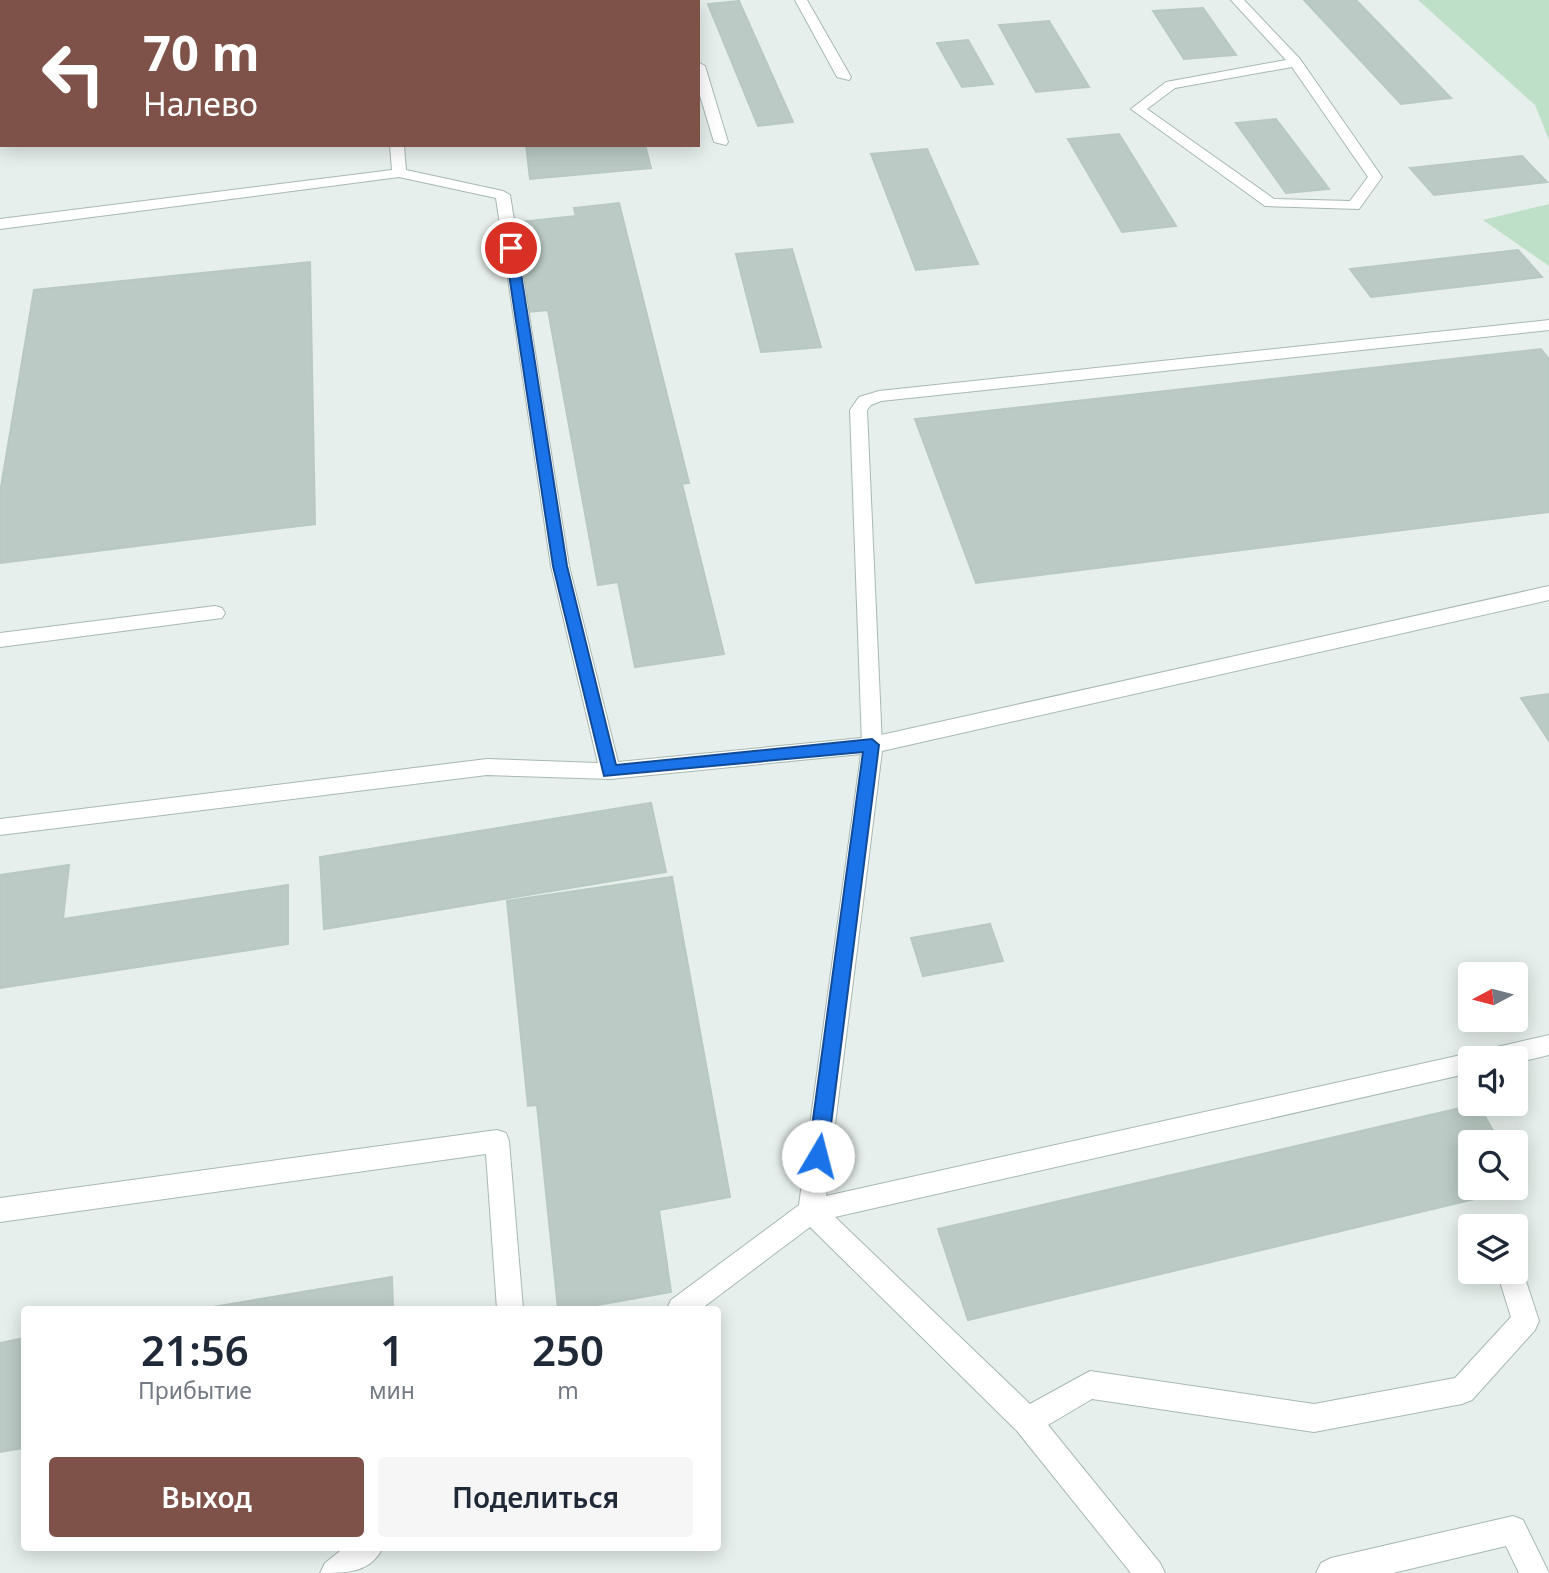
<!DOCTYPE html>
<html lang="ru">
<meta charset="utf-8">
<style>
:root{--surface:#fff;--page:#f6f6f7;--text:#1f2937;--muted:#747a83;--accent:#7f5249}
body{margin:0;font-family:"Noto Sans",sans-serif;background:var(--page);color:var(--text);height:100vh;display:flex;flex-direction:column;font-size:26px;white-space:nowrap}
*{box-sizing:border-box;margin:0}
p{font-size:23px;color:var(--muted)}
.icon{flex:none;width:38px;height:38px;fill:none;stroke:currentColor;stroke-width:2;stroke-linecap:round;stroke-linejoin:round}
.map{position:relative;flex:1;overflow:hidden}
.panel{position:absolute;left:21px;top:1306px;width:700px;height:245px;display:flex;flex-direction:column;background:var(--surface);border-radius:7px;box-shadow:0 4px 18px #0003}
.panel>*{flex:none}
.hud{position:absolute;left:0px;top:0px;width:700px;height:147px;box-shadow:0 4px 18px #0003;background:#7f5249;color:#fff;overflow:hidden}
.needle{width:46px;rotate:263deg}
.controls{position:absolute;left:1458px;top:962px;display:grid;gap:14px}
.controls a{display:grid;place-items:center;width:70px;height:70px;border-radius:7px;background:var(--surface);box-shadow:0 4px 18px #0003;font-size:35px}
.pin{position:absolute;display:grid;place-items:center;width:60px;height:60px;color:#fff;margin:-30px;border:4px solid #fff;border-radius:50%;box-shadow:0 2px 7px #0007}
.me{position:absolute;width:77px;margin:-38px;rotate:8deg;stroke-linejoin:round;filter:drop-shadow(0 0 5px #0008)}
.turn{display:flex;align-items:center;gap:24px;height:147px;padding:0 28px;font-size:32px}
.turn .icon{width:91px;height:91px;stroke-width:2.5}
.turn b{display:block;font-size:49px;line-height:60px}
.eta{display:flex;justify-content:space-evenly;align-items:center;height:119px;text-align:center}
.eta b{font-size:42px;font-weight:600;line-height:49px}
.button{display:flex;gap:14px;margin-top:auto;padding:14px 28px}
.button a{flex:1;height:80px;border-radius:7px;background:var(--accent);color:#fff;font-size:28px;font-weight:600;line-height:80px;text-align:center}
.button a+a{background:var(--page);color:var(--text)}
.map>svg:first-child{display:block}
.green{fill:#bfe0c8}
.building{fill:#bbcac4;stroke:#b8c9c2;stroke-width:2}
.lines{fill:none;stroke-linecap:round;stroke-linejoin:round}
.lane-casing{stroke:#a8b8b2;stroke-width:2}
.street-casing{stroke:#a8b8b2;stroke-width:2}
.lane{fill:#fff;fill-rule:evenodd}
.street{fill:#fff;fill-rule:evenodd}
.route{fill:#1a73e8;stroke:#114b97;stroke-width:2}
</style>
<div class="map">
<svg width="1549" height="1573" viewBox="0 0 1549 1573">
<rect width="100%" height="100%" fill="#e6efeb"/>
<path class="green" d="M1418 0H1549V140L1535 105Z
M1549 204V266L1483 220Z"/>
<path class="building" d="M303 0H356V2H282Z
M1304 0H1356L1451 98 1401 104Z
M739 1 793 122 758 126 708 4Z
M1203 8 1236 55 1184 59 1153 11Z
M1049 21 1089 87 1036 92 999 25Z
M968 40 993 84 962 87 937 43Z
M1276 119 1329 189 1286 193 1236 123Z
M1119 134 1176 226 1122 232 1068 139Z
M526 145H645L651 168 530 179Z
M927 149 978 264 916 270 871 154Z
M1522 156 1547 182 1434 195 1410 168Z
M619 203 689 483 682 484 724 654 635 667 618 582 598 585 548 310 528 312 512 223 576 216 574 208Z
M792 249 821 347 761 352 736 254Z
M1518 250 1542 277 1371 297 1350 269Z
M310 262 315 524 0 563V493L34 290Z
M1541 349 1549 359V512L976 583 915 419Z
M1549 694V741L1521 698Z
M651 803 666 872 324 929 320 857Z
M69 865 63 919 288 885V944L0 988V875Z
M672 877 730 1197 659 1210 671 1292 575 1309H558L537 1105 528 1106 507 901Z
M990 924 1003 961 923 976 911 938Z
M1478 1104 1500 1143H1470V1188H1516V1170L1525 1187 968 1320 938 1229Z
M392 1277 393 1309H201Z
M24 1338V1448L0 1452V1343Z"/>
<g class="lines">
<defs>
<path id="lane" d="M381 0H393V2H381Z
M513 0H525V2H513Z
M673 0H685V2H673Z
M795 0H807L851 77 849 80 837 77Z
M1231 0H1244L1300 59 1382 177 1359 209 1265 206 1131 109 1166 82 1286 60ZM1292 67 1368 177 1350 201 1274 199 1147 109 1175 88Z
M698 62 705 66 728 142 726 145 714 142 698 89Z
M390 145H404L406 170 503 191 510 195 569 566 618 762 872 737 1549 586V600L882 751 826 1196 1470 1053 1478 1055 1488 1049 1549 1035V1055L1516 1063V1059H1470V1073L835 1217 1030 1404 1090 1371 1314 1404 1455 1378 1511 1317 1497 1272H1516V1262L1523 1272 1539 1321 1535 1330 1472 1400 1462 1404 1314 1432 1092 1399 1048 1425 1160 1563 1165 1573H1131L1017 1431 810 1227 701 1309H667L671 1300 799 1205 861 754 610 779 487 775 0 835V819L487 759 598 763 551 566 496 198 399 177 0 229V219L392 170Z
M215 606 222 608 225 613 222 618 0 647V633Z
M497 1130 506 1133 509 1141 523 1309H497L486 1154 0 1222V1198Z
M1513 1516 1523 1520 1549 1573H1519L1506 1546 1393 1573H1316L1321 1563 1331 1558Z
M345 1547H383C371 1573 347 1573 320 1573L325 1563Z"/>
<path id="street" d="M1549 320V330L881 401 871 405 867 410 882 745 879 750H865L862 745 850 410 859 397 879 391Z"/>
</defs>
<use href="#lane" class="lane-casing"/>
<use href="#street" class="street-casing"/>
<use href="#lane" class="lane"/>
<use href="#street" class="street"/>
</g>
<path class="route" d="M511 244 517 248 567 566 616 765 872 739 879 745 827 1156 824 1162 818 1165 811 1162 808 1156 863 752 604 776 553 566 505 248Z"/>
</svg>
<div class="controls">
<a><svg class="needle" viewBox="-14 -14 28 28"><path d="M0-13l5 13h-10z" fill="#e53935"/><path d="M0 13l5-13h-10z" fill="#747a83"/></svg></a>
<a><svg class="icon" aria-label="sound" viewBox="0 0 24 24"><path d="M4 9h4l5-4v14l-5-4H4zM17 9q2 3 0 6"/></svg></a>
<a><svg class="icon" aria-label="search" viewBox="0 0 24 24"><circle cx="10" cy="10" r="6"/><path d="M15 15l6 6"/></svg></a>
<a><svg class="icon" aria-label="layers" viewBox="0 0 24 24"><path d="M12 4l9 5-9 5-9-5zM3 14l9 5 9-5"/></svg></a>
</div>
<div class="pin" style="left:511px;top:248px;background:#d93025"><svg class="icon" aria-label="arrive" viewBox="0 0 24 24"><path d="M6 21V4h12l-3 4 3 4H6"/></svg></div>
<svg class="me" style="left:818px;top:1156px" viewBox="-20 -20 40 40"><circle r="19" fill="#fff"/><path d="M0-13L10 11 0 6-10 11z" fill="#1a73e8"/></svg>
<div class="hud">
<div class="turn"><svg class="icon" aria-label="left" viewBox="0 0 24 24"><path d="M17 20v-9H6M10 6l-5 5 5 5"/></svg><div><b>70 m</b>Налево</div></div>
</div>
<section class="panel">
<div class="eta">
<div><b>21:56</b><p>Прибытие</p></div>
<div><b>1</b><p>мин</p></div>
<div><b>250</b><p>m</p></div>
</div>
<div class="button"><a>Выход</a><a>Поделиться</a></div>
</section>
</div>
